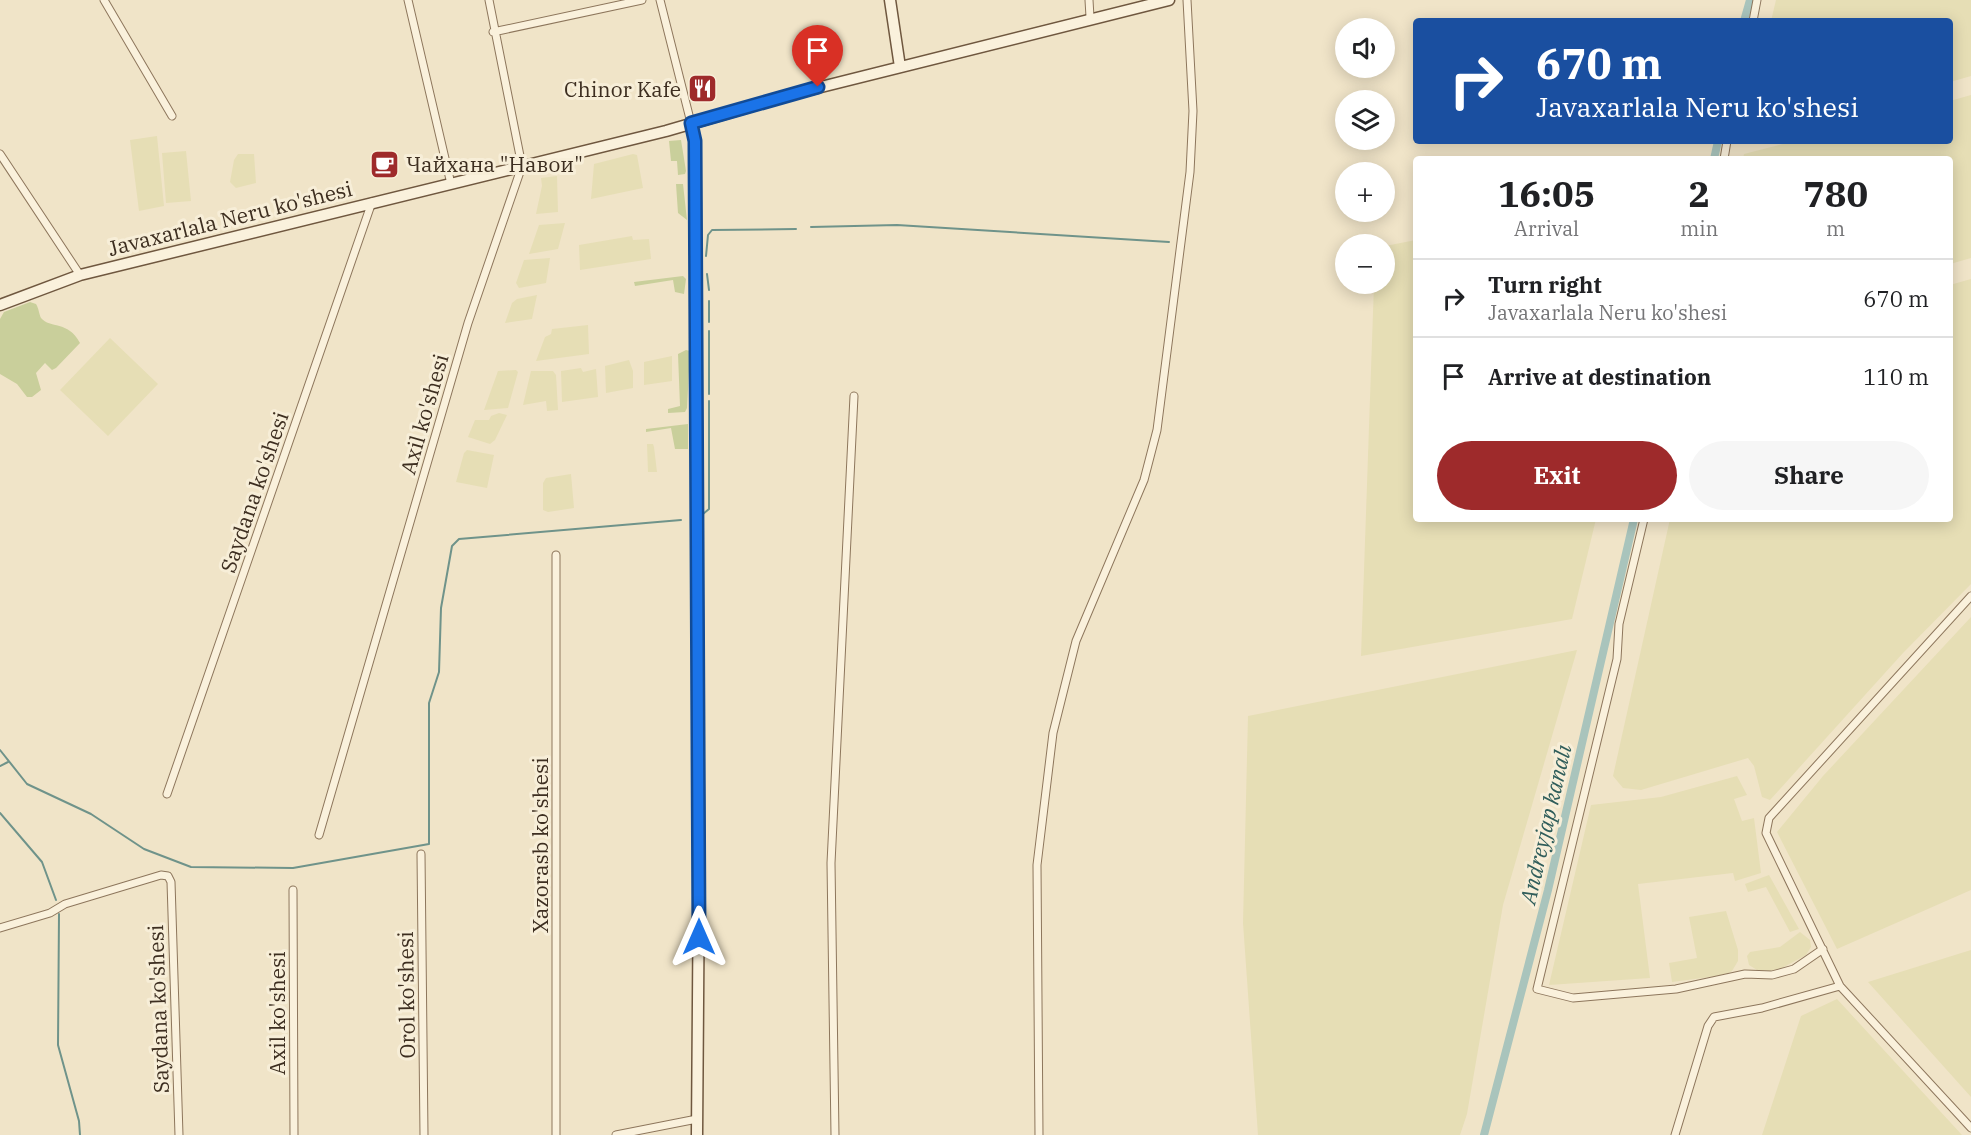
<!DOCTYPE html>
<meta charset="utf-8">
<style>
:root{--surface:#fff;--page:#f6f6f6;--text:#202124;--muted:#757577;--line:#e0e0e0;--accent:#9e2a2b}
body{margin:0;font-family:"IBM Plex Serif",serif;background:var(--page);color:var(--text);height:100vh;display:flex;flex-direction:column;font-size:22px;white-space:nowrap}
*{box-sizing:border-box;margin:0}
p{font-size:20px;color:var(--muted)}
.icon{flex:none;width:33px;height:33px;fill:none;stroke:currentColor;stroke-width:2;stroke-linecap:round;stroke-linejoin:round}
.map{position:relative;flex:1;overflow:hidden}
.side{position:absolute;left:1413px;top:156px;width:540px;height:366px;display:flex;flex-direction:column;background:var(--surface);border-radius:6px;box-shadow:0 3px 15px #0003}
.side>*{flex:none}
.guide{position:absolute;left:1413px;top:18px;width:540px;height:126px;border-radius:6px;box-shadow:0 3px 15px #0003;background:#1a4fa0;color:#fff;overflow:hidden}
.tools{position:absolute;left:1335px;top:18px;display:grid;gap:12px}
.tools a{display:grid;place-items:center;width:60px;height:60px;border-radius:50%;background:var(--surface);box-shadow:0 3px 15px #0003;font-size:30px}
.pin{position:absolute;display:grid;place-items:center;width:51px;height:51px;color:#fff;margin:-62px -26px;border-radius:50% 50% 50% 0;rotate:-45deg;box-shadow:0 0 6px #0007}
.pin .icon{rotate:45deg}
.me{position:absolute;width:66px;margin:-33px;rotate:0deg;stroke-linejoin:round;filter:drop-shadow(0 0 4px #0008)}
.turn{display:flex;align-items:center;gap:21px;height:126px;padding:0 24px;font-size:27px}
.turn .icon{width:78px;height:78px;stroke-width:2.5}
.turn b{display:block;font-size:42px;line-height:51px}
.eta{display:flex;justify-content:space-evenly;align-items:center;height:102px;text-align:center}
.eta b{font-size:36px;font-weight:700;line-height:42px}
.button{display:flex;gap:12px;margin-top:auto;padding:12px 24px}
.button a{flex:1;height:69px;border-radius:36px;background:var(--accent);color:#fff;font-size:24px;font-weight:700;line-height:69px;text-align:center}
.button a+a{background:var(--page);color:var(--text)}
ul{padding:0;list-style:none}
li{display:flex;align-items:center;gap:18px;height:78px;padding:0 24px;border-top:2px solid var(--line)}
li div{flex:1}
li b{display:block;font-size:22px}
li em{font-style:normal}
.map>svg:first-child{display:block}
.farmland{fill:#e6deb5}
.green{fill:#c9cf9b}
.lines{fill:none;stroke-linecap:round;stroke-linejoin:round}
.stream{stroke:#6f938a;stroke-width:2}
.canal{stroke:#a9c4bc;stroke-width:8}
.street-casing{stroke:#8d765c;stroke-width:9}
.secondary-casing{stroke:#6f573f;stroke-width:13}
.street{stroke:#faf1dc;stroke-width:7}
.secondary{stroke:#faf1dc;stroke-width:10}
.route-casing{stroke:#114b97;stroke-width:15}
.route{stroke:#1a73e8;stroke-width:10}
.labels{text-anchor:middle;dominant-baseline:central;stroke-width:6;stroke-linejoin:round;paint-order:stroke}
.poi-label{font-size:21px;fill:#3d2e20;stroke:#f7eed8;text-anchor:end}
.street-label{font-size:21px;fill:#3d2e20;stroke:#f7eed8}
.water-label{font-size:22px;font-style:italic;fill:#2f5d5a;stroke:#f7eed8}
</style>
<div class="map">
<svg width="1971" height="1135" viewBox="0 0 1971 1135">
<rect width="100%" height="100%" fill="#f0e4c8"/>
<path class="farmland" d="M1776 0H1971V76L1950 82V21H1771Z
M1971 95V258L1950 264V159H1743L1744 154 1794 141H1950V101Z
M157 136 164 206 139 211 130 140Z
M186 151 191 201 166 203 162 153Z
M238 154H254L256 183 236 188 230 182 234 160Z
M633 154 637 155 643 188 591 199 594 164Z
M557 176 558 212 536 214 542 186 541 178Z
M565 223 558 249 529 254 539 225Z
M632 236 633 240 649 239 651 259 580 270 579 245Z
M1416 240V519H1596L1572 619 1361 656 1374 284H1384L1385 246Z
M550 258 546 283 519 288 516 283 524 260Z
M1971 279V584L1903 653 1770 800 1762 797 1754 766 1748 758 1641 790 1623 788 1613 776 1670 519H1950V285Z
M537 295 532 319 505 323 512 303 517 299Z
M588 325 589 354 536 361 545 337 551 334 552 329Z
M110 338 158 384 108 436 60 390Z
M672 356V381L644 385V362Z
M629 360 633 371V388L606 393 605 366Z
M581 368 583 372 596 369 598 397 562 402 561 371Z
M516 370 518 372 508 408 484 410 498 371Z
M531 371H553L556 375 558 410 547 411 546 401 523 405Z
M499 413 507 415 495 440 490 444 468 437 475 420H489L491 416Z
M647 444H653L654 447 657 472H648Z
M467 450 494 455 487 488 456 482 464 453Z
M571 474 574 508 548 512 543 510V483L546 478Z
M1971 617V890L1837 949 1777 832 1823 776Z
M1577 650 1503 905 1467 1114 1460 1135H1258L1243 923 1248 716Z
M1737 776 1747 795 1734 799 1742 821 1754 818 1761 873 1735 881 1733 873 1638 884 1650 978 1549 985 1591 805 1661 797Z
M1769 875 1799 929 1790 932 1766 887 1748 892 1745 884Z
M1726 911 1738 950V961L1732 971 1725 975 1672 982 1669 963 1697 958 1689 917Z
M1800 932 1810 940 1811 947 1806 955 1782 968 1769 971 1757 970 1749 965 1747 956 1750 952 1780 947Z
M1971 950V1097L1868 982Z
M1837 999 1962 1135H1762L1801 1016Z"/>
<path class="green" d="M681 140 686 171 685 174 678 175 677 161H671L669 141Z
M676 184H683L687 220 678 213Z
M683 276 686 279 684 294 675 292 673 280 635 286 634 282Z
M30 302 36 304C39 309 39 314 41 318 50 329 68 320 80 343L56 368 52 370 45 363 36 373 41 390 32 397H27L17 384 0 374V319L4 312Z
M686 350 690 351 687 408 685 412 668 413V409L680 406 678 354Z
M688 424V449H675L671 428 646 432V429Z"/>
<g class="lines">
<path class="stream" d="M811 227 897 225 1169 242
M706 256 708 235 712 230 796 229
M707 274 709 290
M709 301V322
M709 394V331
M703 514 709 509V401
M0 750 27 784 91 814 144 849 191 867 293 868 429 844V703L439 672 441 608 452 546 459 539 681 520
M0 766 8 762
M0 813 42 862 56 900
M59 914 58 1045 79 1121 80 1135"/>
<path class="canal" d="M1744 21 1750 0
M1714 159 1718 141
M1484 1135 1548 890 1634 519"/>
<defs>
<path id="street" d="M104 0 172 116
M408 0 451 184
M660 0 691 123
M1089 0 1090 17
M1753 21 1757 0
M493 32 642 0
M0 154 80 275
M1724 159 1727 141
M1644 519 1619 624 1617 659 1537 989 1573 998 1676 989 1745 974 1772 975 1794 969 1823 949
M167 794 372 202
M319 835 468 323 522 166 489 0
M421 854 424 1135
M293 890 294 1135
M0 928 50 913 65 904 161 875 168 876 171 882 179 1135
M1840 986 1766 833 1769 818 1971 596
M556 1135V555
M616 1135 697 1119
M835 1135 831 863 854 396
M1039 1135 1037 865 1053 733 1076 641 1144 480 1157 430 1190 172 1193 111 1187 0
M1675 1135 1708 1026 1714 1017 1762 1008 1840 986 1971 1128"/>
<path id="secondary" d="M890 0 900 67
M691 123 695 141 699 869 697 1135
M0 305 80 275 666 131 797 93 1169 0"/>
</defs>
<use href="#street" class="street-casing"/>
<use href="#secondary" class="secondary-casing"/>
<use href="#street" class="street"/>
<use href="#secondary" class="secondary"/>
</g>
<g class="lines">
<defs>
<path id="route" d="M699 937 695 141 691 123 818 87"/>
</defs>
<use href="#route" class="route-casing"/>
<use href="#route" class="route"/>
</g>
<defs>
<symbol id="restaurant-square" viewBox="-11 -11 22 22"><rect x="-9" y="-9" width="18" height="18" rx="4" fill="#9e2a2b" stroke="#f7eed8"/><path d="M-5-6h1v4h1v-4h1v4h1v-4h1v5L-1.5 .5V6h-2V.5L-5-1ZM5-6V6H3V1.5H1.5Q1.5-4 5-6Z" fill="#fff"/></symbol>
<symbol id="cafe-square" viewBox="-11 -11 22 22"><rect x="-9" y="-9" width="18" height="18" rx="4" fill="#9e2a2b" stroke="#f7eed8"/><path d="M-5.5-4.5H6V0H3Q3 3.5 0 3.5H-2.5Q-5.5 3.5-5.5 0ZM3-3.2v2h1.7v-2ZM-6 4.5H4V6H-6Z" fill="#fff"/></symbol>
</defs>
<g fill-rule="evenodd">
<use href="#restaurant-square" x="686" y="72" width="33" height="33"/>
<use href="#cafe-square" x="368" y="148" width="33" height="33"/>
</g>
<g class="labels">
<g class="poi-label">
<text x="681" y="89">Chinor Kafe</text>
<text x="406" y="164" text-anchor="start">Чайхана "Навои"</text>
</g>
<g class="street-label">
<text transform="translate(230 218) rotate(-14)">Javaxarlala Neru ko'shesi</text>
<text transform="translate(424 414) rotate(-74)">Axil ko'shesi</text>
<text transform="translate(254 492) rotate(-71)">Saydana ko'shesi</text>
<text transform="translate(540 845) rotate(-90)">Xazorasb ko'shesi</text>
<text transform="translate(406 995) rotate(-91)">Orol ko'shesi</text>
<text transform="translate(158 1009) rotate(-92)">Saydana ko'shesi</text>
<text transform="translate(277 1013) rotate(-90)">Axil ko'shesi</text>
</g>
<g class="water-label">
<text transform="translate(1545 824) rotate(-77)">Andreyjap kanalı</text>
</g>
</g>
</svg>
<div class="tools">
<a><svg class="icon" aria-label="sound" viewBox="0 0 24 24"><path d="M4 9h4l5-4v14l-5-4H4zM17 9q2 3 0 6"/></svg></a>
<a><svg class="icon" aria-label="layers" viewBox="0 0 24 24"><path d="M12 4l9 5-9 5-9-5zM3 14l9 5 9-5"/></svg></a>
<a>+</a>
<a>−</a>
</div>
<div class="pin" style="left:818px;top:87px;background:#d93025"><svg class="icon" aria-label="arrive" viewBox="0 0 24 24"><path d="M6 21V4h12l-3 4 3 4H6"/></svg></div>
<svg class="me" style="left:699px;top:937px" viewBox="-20 -20 40 40"><path d="M0-17L14 15 0 8-14 15z" fill="#1a73e8" stroke="#fff" stroke-width="4"/></svg>
<div class="guide">
<div class="turn"><svg class="icon" aria-label="right" viewBox="0 0 24 24"><path d="M7 20v-9h11M14 6l5 5-5 5"/></svg><div><b>670 m</b>Javaxarlala Neru ko'shesi</div></div>
</div>
<section class="side">
<div class="eta">
<div><b>16:05</b><p>Arrival</p></div>
<div><b>2</b><p>min</p></div>
<div><b>780</b><p>m</p></div>
</div>
<ul>
<li><svg class="icon" aria-label="right" viewBox="0 0 24 24"><path d="M7 20v-9h11M14 6l5 5-5 5"/></svg><div><b>Turn right</b><p>Javaxarlala Neru ko'shesi</p></div><em>670 m</em></li>
<li><svg class="icon" aria-label="arrive" viewBox="0 0 24 24"><path d="M6 21V4h12l-3 4 3 4H6"/></svg><div><b>Arrive at destination</b></div><em>110 m</em></li>
</ul>
<div class="button"><a>Exit</a><a>Share</a></div>
</section>
</div>
